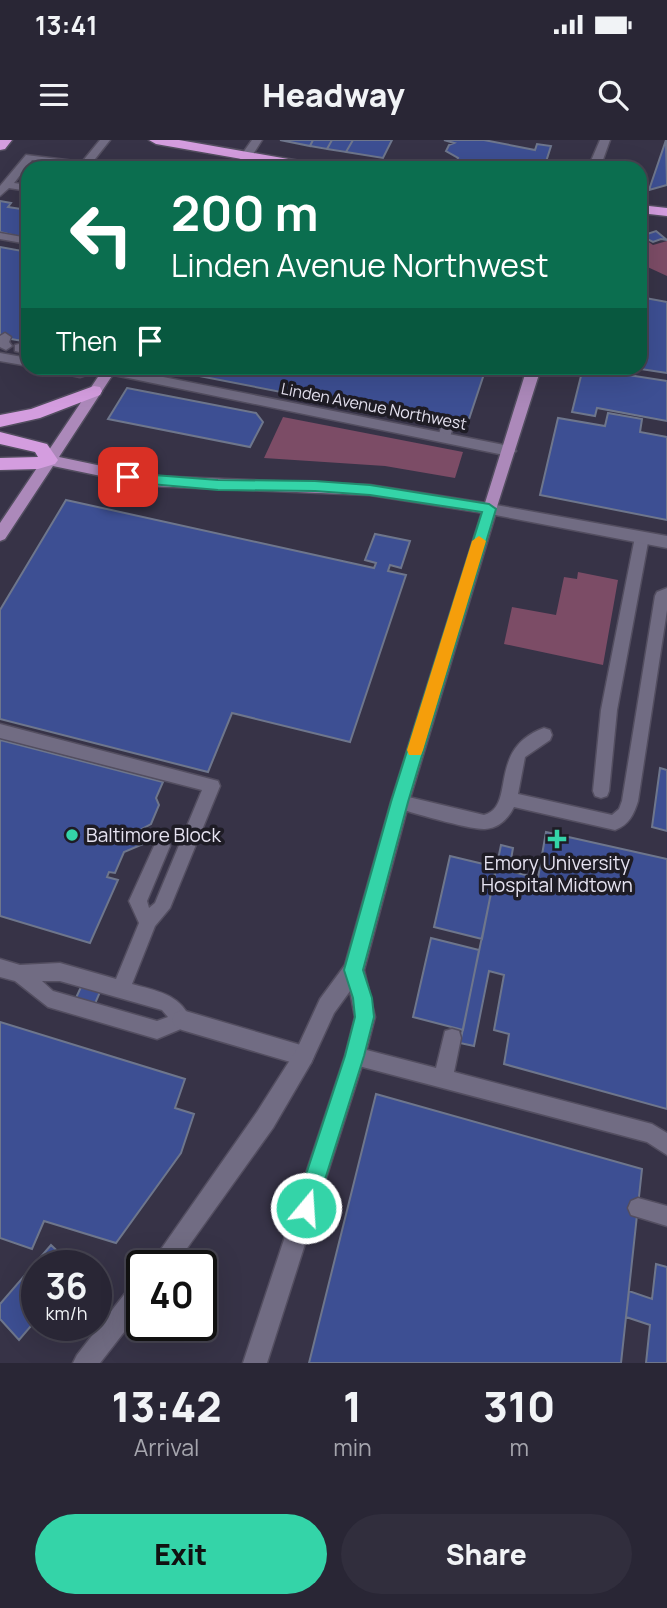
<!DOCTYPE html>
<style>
:root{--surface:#292635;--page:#312e3d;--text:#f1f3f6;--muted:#a5a5ad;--line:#454350;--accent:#34d4a8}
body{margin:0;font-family:Manrope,sans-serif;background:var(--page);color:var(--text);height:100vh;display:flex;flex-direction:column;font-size:26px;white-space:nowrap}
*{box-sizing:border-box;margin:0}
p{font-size:23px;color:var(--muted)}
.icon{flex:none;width:38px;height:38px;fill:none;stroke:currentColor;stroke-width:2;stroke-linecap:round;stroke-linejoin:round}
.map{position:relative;height:1223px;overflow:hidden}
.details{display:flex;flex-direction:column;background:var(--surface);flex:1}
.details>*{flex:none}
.banner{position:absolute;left:21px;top:21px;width:626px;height:214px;border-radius:21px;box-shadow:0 7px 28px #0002,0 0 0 2px var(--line);background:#0b6e4f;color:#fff;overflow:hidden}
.speed{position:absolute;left:21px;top:1110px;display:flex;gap:14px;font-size:35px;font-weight:700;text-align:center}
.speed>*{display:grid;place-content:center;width:91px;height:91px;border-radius:50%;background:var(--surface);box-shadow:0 7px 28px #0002,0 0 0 2px var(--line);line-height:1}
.speed small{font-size:18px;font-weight:400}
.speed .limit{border:4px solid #111;border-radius:10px;background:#fff;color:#111}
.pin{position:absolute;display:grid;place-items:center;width:60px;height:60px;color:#fff;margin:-30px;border-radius:14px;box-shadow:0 4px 10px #0006}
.me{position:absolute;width:77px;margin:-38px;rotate:18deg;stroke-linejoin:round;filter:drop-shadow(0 0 5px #0008)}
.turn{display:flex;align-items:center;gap:24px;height:147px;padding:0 35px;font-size:32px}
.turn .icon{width:91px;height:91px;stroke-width:2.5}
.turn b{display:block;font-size:49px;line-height:60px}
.then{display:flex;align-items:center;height:66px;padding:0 35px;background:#0003;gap:14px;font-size:26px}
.eta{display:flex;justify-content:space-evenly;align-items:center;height:119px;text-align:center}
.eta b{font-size:42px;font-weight:800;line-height:49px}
.action{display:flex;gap:14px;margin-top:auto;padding:14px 35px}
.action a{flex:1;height:80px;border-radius:42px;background:var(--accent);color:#111;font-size:28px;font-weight:800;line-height:80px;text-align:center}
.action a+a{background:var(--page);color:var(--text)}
.status{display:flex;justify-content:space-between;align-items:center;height:49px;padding:0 35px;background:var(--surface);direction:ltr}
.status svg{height:19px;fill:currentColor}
header{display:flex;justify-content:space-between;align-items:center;height:91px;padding:0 35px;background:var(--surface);font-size:32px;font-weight:800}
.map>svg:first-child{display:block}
.green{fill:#7c4c66}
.building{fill:#3d4f93;stroke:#6e768c;stroke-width:2}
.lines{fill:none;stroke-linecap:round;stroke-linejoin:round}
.lane-casing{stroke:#534e60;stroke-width:3}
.street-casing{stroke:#534e60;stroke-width:3}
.secondary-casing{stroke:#534e60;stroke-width:3}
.primary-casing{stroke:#534e60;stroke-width:3}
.highway-casing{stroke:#534e60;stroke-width:3}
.lane{fill:#716c83;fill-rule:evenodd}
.street{fill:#716c83;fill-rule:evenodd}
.secondary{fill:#716c83;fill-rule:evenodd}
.primary{fill:#ac89ba;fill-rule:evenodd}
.highway{fill:#d49ddf;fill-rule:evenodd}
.route{fill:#34d4a8;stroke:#228a6d;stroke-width:2}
.slow{fill:#f59e0b}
.poi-dot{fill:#34d4a8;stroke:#1e1c25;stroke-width:2.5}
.labels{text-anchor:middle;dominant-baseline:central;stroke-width:7;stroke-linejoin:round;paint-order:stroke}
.far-street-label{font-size:16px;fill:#e6e3f1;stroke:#1e1c25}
.poi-label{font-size:19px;fill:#e6e3f1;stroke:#1e1c25;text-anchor:start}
</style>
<div class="status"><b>13:41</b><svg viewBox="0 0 49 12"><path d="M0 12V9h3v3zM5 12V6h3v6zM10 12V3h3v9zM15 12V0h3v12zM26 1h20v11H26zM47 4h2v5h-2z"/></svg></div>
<header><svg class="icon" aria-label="menu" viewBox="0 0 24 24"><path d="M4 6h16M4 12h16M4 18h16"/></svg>Headway<svg class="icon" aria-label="search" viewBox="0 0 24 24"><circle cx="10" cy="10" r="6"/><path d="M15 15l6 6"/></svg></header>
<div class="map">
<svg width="667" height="1223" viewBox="0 0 667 1223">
<rect width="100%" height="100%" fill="#373347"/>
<path class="green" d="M640 96 653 105 667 101V136L641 124Z
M283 277 463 312 455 338 385 326 264 318Z
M578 432 618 440 603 525 504 504 512 467 556 475 564 437 577 439Z"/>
<path class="building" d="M280 0H313L310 6Z
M313 0H332L327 9 310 6Z
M332 0H353L346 12 327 9Z
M353 0H392L383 18 346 12Z
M444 0H484L535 10 537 4 551 6 544 28H495L456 22 458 18 446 11 449 5 454 3Z
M666 0 667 45 649 50 652 41Z
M0 61 11 63 8 67 28 70V99L0 92Z
M656 91 667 100 661 99 653 102 641 96Z
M0 107 28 112V202L0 197Z
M640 157 667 162V233L634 228H640Z
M158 228H486L466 288Z
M583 228 667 241V281L597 268 595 276 572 272Z
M127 248 256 273 263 282 250 307 108 279Z
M608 273 642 279 640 292 667 297V380L540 355 558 278 605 286Z
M66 360 374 428 376 423 365 420 375 394 410 401 401 428 390 425 388 431 406 435 350 602 232 573 208 632 0 579V470Z
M0 600 163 642 156 658 159 665 151 684 142 689 148 702 124 712 115 733 109 732 107 737 118 740 90 803 0 776Z
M660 628 667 630V691L652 687Z
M546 692 667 719V969L504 924 509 894 494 890 504 835 489 831 474 906 460 903 501 705 513 708 509 731 538 738Z
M450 716 496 727 482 799 434 787Z
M431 798 479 810 463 890 413 877Z
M81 847 100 852 94 866 75 860Z
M0 882 185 939 175 968 194 974 181 1013 116 1103 44 1081 32 1109 0 1098Z
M376 954 642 1029 621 1223H309Z
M51 1105 72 1125H37V1179L19 1200 0 1179V1164Z
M656 1124 667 1127V1223H646L650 1185 626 1177 629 1151 652 1159Z"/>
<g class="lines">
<defs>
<path id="lane" d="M100 0H110L91 24 103 28H79L32 20 14 43 28 45V51L9 48 0 56V46L26 15 82 22Z
M0 93 28 98V104L0 99Z
M5 193 11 197 9 202 12 206 6 210 0 207V196Z
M19 204 28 206V214L15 211V205Z
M0 213 28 218V226L0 221Z
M49 228H113L115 230 109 234 92 233 80 237 51 231Z
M448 280 454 284 450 297 444 301 440 300 438 297 442 284Z
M642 392 649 397 617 570 609 651 607 656 601 658 595 656 593 651 601 570 635 397Z
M667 448V470L638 661C634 674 629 685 615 690L514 667C508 679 499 688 485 689 471 690 409 672 394 667L392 662 394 657 400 655 484 675C517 666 486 609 544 588L550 590 552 595 550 600 525 617 518 654 612 675 619 669 622 661 655 456 657 452Z
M0 584 218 641 220 646 170 768 155 786 132 844C157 851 180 854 191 880L188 886 157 899 48 867 15 841 0 837V819L20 825 60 823 116 839 139 783 129 761 154 706 156 701 162 699 168 701 170 706 147 761 149 768 155 763 202 650 0 598ZM42 841H60L162 870 168 877 157 881 53 851Z
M452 889 459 891 461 898 454 932 652 984 667 993V1015L647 1002 355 925 348 923 346 916 348 909 355 907 436 928 445 891Z
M638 1058 667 1066V1086L631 1075 628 1068 631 1061Z"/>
<path id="street" d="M104 228H118L509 306 516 311 509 316 109 234 104 233Z
M490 364 667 396V408L485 373 483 369Z
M182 870 304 906 311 909 314 916 311 923 304 926 182 890 175 887 172 880 175 873Z"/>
<path id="secondary" d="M252 0H262L250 19H242L240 17Z
M600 0H610L600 28H588Z
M490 364 497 369 409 662 364 830 375 877 365 916 267 1223H243L345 916 355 877 350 851 334 873 311 923 273 988 175 1125H150L257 972 297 909 320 859 345 825 391 662 483 369Z
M142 1138V1169L100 1223H73L77 1215 134 1142Z"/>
<path id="primary" d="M246 14 252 17 246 28H234L242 15Z
M104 228H117L59 317 149 336 370 345 485 363 527 228H541L495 373 490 374 370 355 149 346 53 326 5 399 0 401V383Z"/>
<path id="highway" d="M0 0H12L5 9 0 10Z
M149 0H179L317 24 324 28H294L156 4Z
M640 65 667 68V76L640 73Z
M94 246 100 247 102 251 100 255 40 278 0 287V275L31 269Z
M0 292 47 304 58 320 55 324 38 329 0 330V318L38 317 35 312 0 304Z"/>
</defs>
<use href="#lane" class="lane-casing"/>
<use href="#street" class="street-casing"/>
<use href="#secondary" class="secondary-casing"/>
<use href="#primary" class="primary-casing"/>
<use href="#highway" class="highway-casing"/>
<use href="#lane" class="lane"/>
<use href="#street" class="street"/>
<use href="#secondary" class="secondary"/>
<use href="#primary" class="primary"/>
<use href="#highway" class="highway"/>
</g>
<path class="route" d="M128 333 218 340 315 341 370 345 489 364 496 369 408 662 363 830 372 858 374 877 364 916 316 1068 313 1076 306 1079 298 1076 295 1068 345 916 355 877 353 858 344 830 391 662 482 372 370 355 315 351 218 350 128 342 121 337Z"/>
<path class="slow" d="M479 396 486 401 423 610 421 615H409L407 610 472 401Z"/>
<g class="poi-dot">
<circle cx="72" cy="695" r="7"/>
<path d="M553.5 688.5h7v7h7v7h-7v7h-7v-7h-7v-7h7z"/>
</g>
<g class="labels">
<g class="far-street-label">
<text transform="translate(374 266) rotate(11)">Linden Avenue Northwest</text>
</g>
<g class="poi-label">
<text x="86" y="695">Baltimore Block</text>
<text x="557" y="723" text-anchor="middle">Emory University<tspan x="557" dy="22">Hospital Midtown</tspan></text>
</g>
</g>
</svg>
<div class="speed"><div>36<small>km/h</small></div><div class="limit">40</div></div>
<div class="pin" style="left:128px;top:337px;background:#d93025"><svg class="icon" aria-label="arrive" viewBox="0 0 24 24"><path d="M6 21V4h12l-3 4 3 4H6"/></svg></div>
<svg class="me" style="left:306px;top:1068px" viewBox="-20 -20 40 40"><circle r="17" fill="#34d4a8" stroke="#fff" stroke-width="3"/><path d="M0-11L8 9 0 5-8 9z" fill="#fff"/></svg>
<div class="banner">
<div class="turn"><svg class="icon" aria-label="left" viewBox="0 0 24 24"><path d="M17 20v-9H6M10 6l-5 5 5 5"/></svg><div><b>200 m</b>Linden Avenue Northwest</div></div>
<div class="then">Then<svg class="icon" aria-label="arrive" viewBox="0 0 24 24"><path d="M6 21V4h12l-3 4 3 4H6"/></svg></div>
</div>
</div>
<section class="details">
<div class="eta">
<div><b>13:42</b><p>Arrival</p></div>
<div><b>1</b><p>min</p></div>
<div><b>310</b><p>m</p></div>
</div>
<div class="action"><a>Exit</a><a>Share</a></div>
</section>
